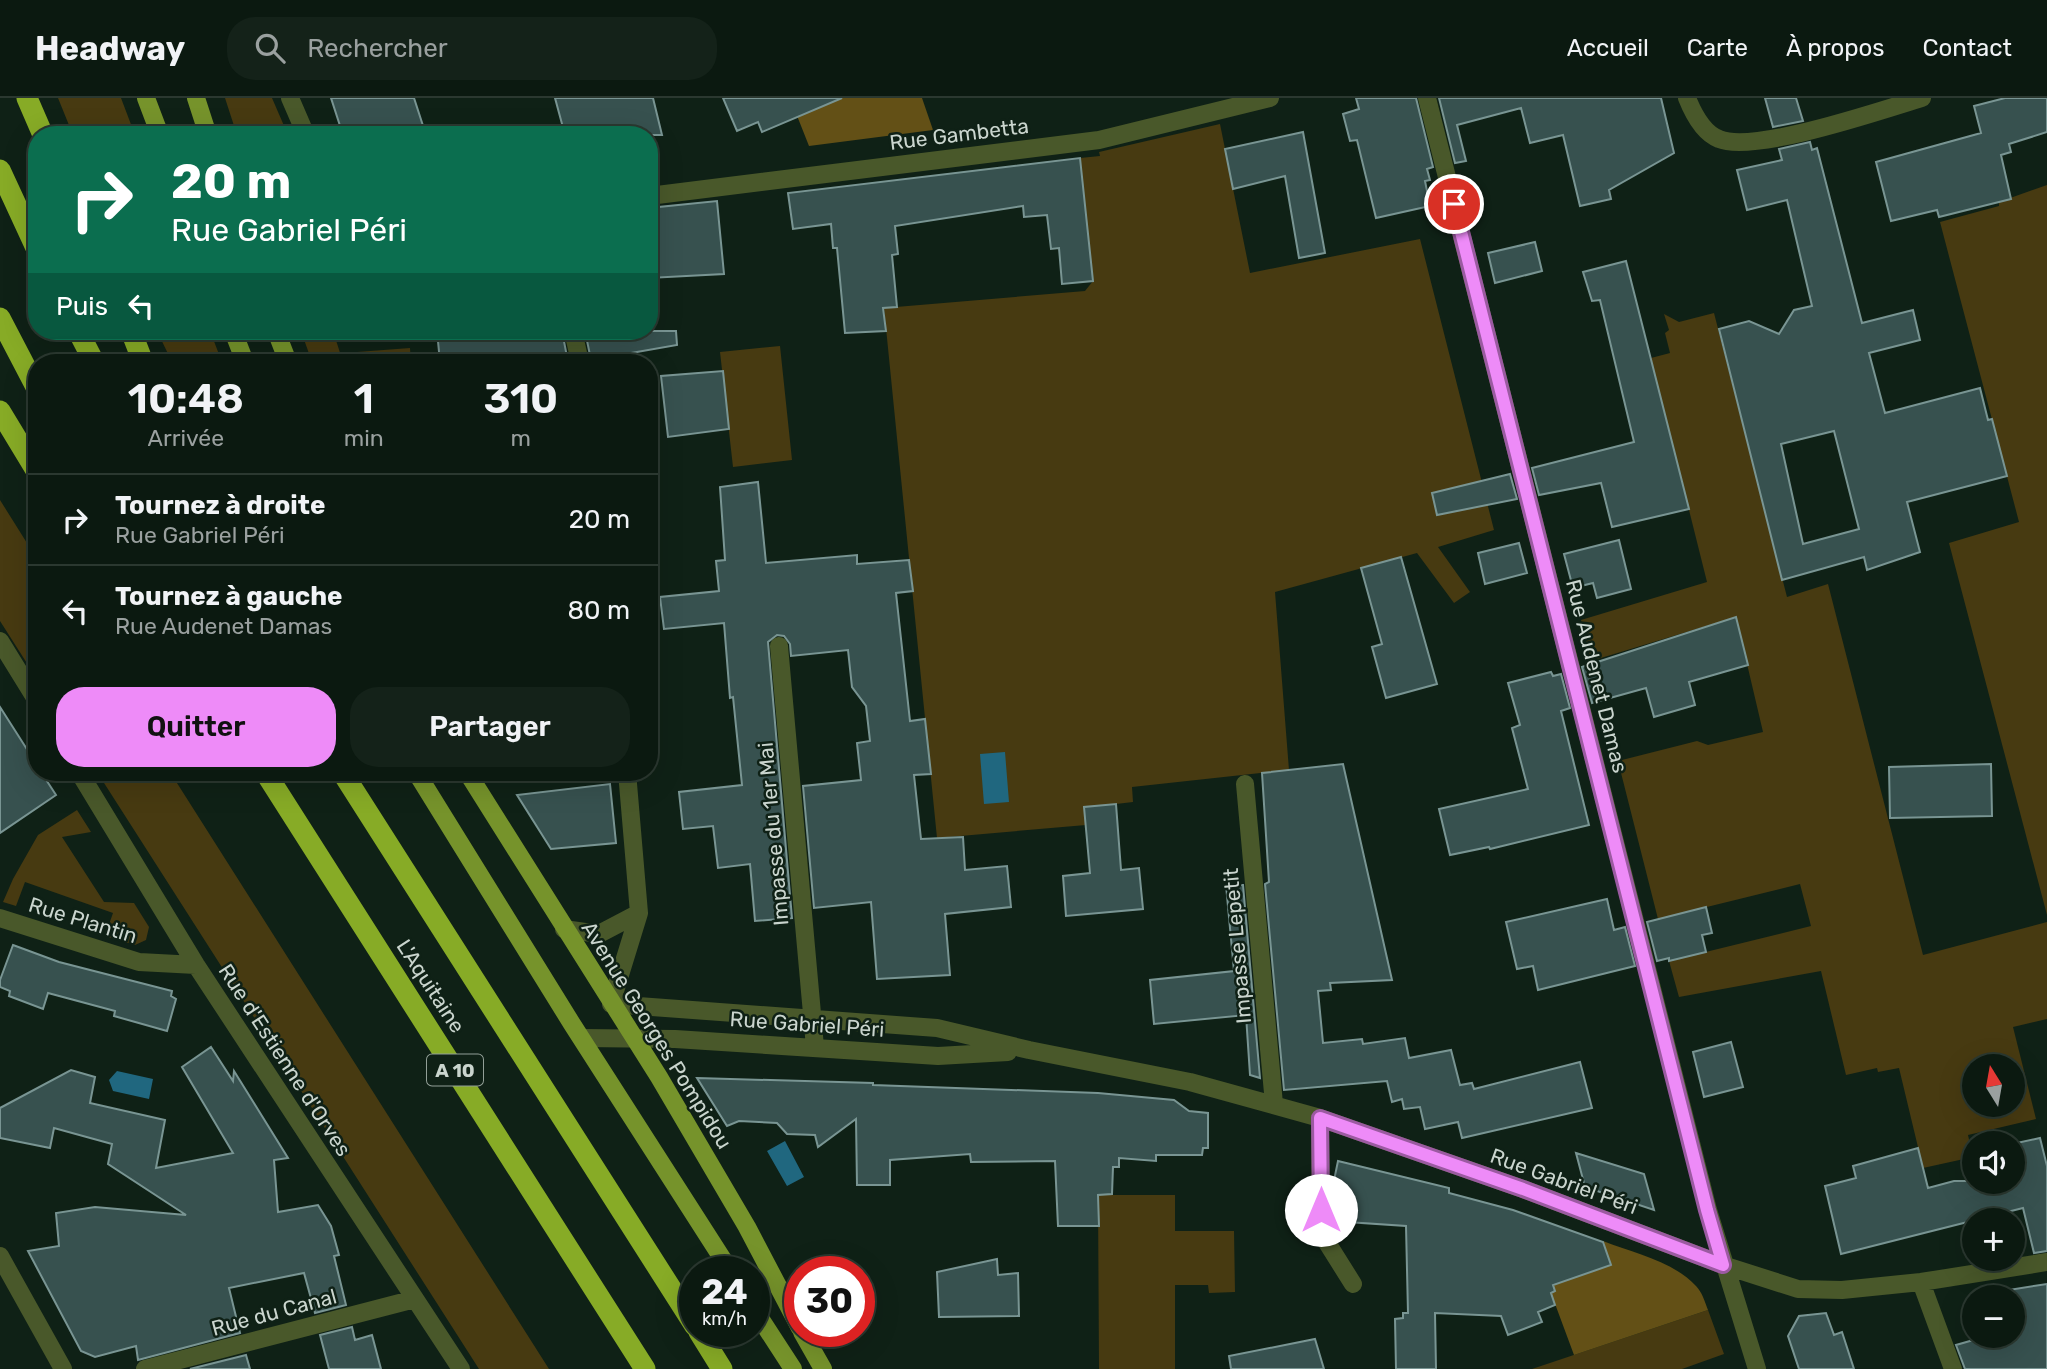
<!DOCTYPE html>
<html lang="fr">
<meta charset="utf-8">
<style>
:root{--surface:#0b1910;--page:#142219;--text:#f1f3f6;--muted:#9aa09f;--line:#2b3830;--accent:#ee8bf8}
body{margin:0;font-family:Rubik,sans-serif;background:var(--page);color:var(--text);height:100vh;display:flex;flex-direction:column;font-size:26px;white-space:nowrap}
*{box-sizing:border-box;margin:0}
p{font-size:23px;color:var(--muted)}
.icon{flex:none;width:38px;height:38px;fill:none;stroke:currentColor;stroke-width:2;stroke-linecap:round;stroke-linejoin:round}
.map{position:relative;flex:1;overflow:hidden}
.sheet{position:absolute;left:28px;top:256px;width:630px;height:427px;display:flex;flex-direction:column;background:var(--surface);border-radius:28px;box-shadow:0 7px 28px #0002,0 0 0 2px var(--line)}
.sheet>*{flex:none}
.banner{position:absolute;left:28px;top:28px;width:630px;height:214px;border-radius:28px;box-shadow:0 7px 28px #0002,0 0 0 2px var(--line);background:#0b6e4f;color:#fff;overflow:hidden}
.needle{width:46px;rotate:349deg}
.tools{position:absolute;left:1962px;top:956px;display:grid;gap:14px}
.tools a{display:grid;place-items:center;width:63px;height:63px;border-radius:50%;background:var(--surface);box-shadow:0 7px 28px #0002,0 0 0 2px var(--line);font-size:35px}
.speed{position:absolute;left:679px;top:1158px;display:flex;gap:14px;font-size:35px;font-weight:700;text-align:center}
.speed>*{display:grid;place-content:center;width:91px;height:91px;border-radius:50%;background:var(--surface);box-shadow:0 7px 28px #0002,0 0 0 2px var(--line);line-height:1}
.speed small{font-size:18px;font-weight:400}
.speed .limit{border:10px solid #d22;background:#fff;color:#111}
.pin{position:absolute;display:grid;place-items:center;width:60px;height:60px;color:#fff;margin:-30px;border:4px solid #fff;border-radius:50%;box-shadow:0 2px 7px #0007}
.me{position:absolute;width:77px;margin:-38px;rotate:0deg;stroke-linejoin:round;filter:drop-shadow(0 0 5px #0008)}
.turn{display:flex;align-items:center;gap:24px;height:147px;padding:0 28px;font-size:32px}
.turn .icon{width:91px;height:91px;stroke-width:2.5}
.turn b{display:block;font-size:49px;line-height:60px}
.then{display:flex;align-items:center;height:66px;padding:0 28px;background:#0003;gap:14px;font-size:26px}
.eta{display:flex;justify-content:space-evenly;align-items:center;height:119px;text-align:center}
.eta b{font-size:42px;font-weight:600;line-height:49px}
.primary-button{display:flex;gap:14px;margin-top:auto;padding:14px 28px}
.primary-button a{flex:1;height:80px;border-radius:28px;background:var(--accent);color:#111;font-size:28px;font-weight:600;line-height:80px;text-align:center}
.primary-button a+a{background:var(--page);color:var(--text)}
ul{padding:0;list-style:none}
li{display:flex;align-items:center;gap:21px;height:91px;padding:0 28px;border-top:2px solid var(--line)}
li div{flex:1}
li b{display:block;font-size:26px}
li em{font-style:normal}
header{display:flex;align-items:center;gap:42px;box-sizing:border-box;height:98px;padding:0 35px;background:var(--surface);border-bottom:2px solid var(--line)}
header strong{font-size:33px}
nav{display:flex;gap:38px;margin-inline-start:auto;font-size:24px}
.search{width:490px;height:63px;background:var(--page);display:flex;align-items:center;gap:18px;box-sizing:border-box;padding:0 24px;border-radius:28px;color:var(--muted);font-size:26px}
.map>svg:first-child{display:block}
.green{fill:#473a11;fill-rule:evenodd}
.forest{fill:#635016}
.water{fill:#20677f}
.building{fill:#37514f;stroke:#799593;stroke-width:2;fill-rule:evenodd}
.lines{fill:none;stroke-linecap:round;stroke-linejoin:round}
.minor{stroke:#49582a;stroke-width:18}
.major{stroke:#76932b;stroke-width:18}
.highway{stroke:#87ab26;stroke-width:21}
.route-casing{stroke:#9b5aa1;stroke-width:18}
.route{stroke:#ee8bf8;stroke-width:12}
.labels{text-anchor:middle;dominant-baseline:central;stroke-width:5;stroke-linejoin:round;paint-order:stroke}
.shield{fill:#0f2116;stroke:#929f97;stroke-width:2}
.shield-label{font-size:19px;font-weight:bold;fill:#cad5ce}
.street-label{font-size:21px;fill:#cad5ce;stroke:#0f2116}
</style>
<header>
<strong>Headway</strong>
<div class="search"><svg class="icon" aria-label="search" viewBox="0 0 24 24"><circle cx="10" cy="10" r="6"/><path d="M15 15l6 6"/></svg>Rechercher</div>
<nav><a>Accueil</a><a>Carte</a><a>À propos</a><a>Contact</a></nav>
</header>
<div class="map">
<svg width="2047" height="1271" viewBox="0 0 2047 1271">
<rect width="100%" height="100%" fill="#0f2116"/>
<path class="green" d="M58 0H121L135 37H73Z
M225 0H272L288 37H237Z
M1220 26 1250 175 1420 141 1494 432 1438 449 1470 494 1454 505 1417 455 1275 494 1289 672 1132 689 1133 704 1116 706 1086 727 937 740 884 210 1085 193 1093 183 1080 60 1100 58 1099 54Z
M2047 87V817L1949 445 2019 424 1940 124 1999 108V104Z
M1714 215 1787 499 1828 486 1923 857 2047 824V921L2013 929 2036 1021 1968 1037 1973 1059 1923 1070 1899 970 1878 974 1877 970 1846 977 1821 873 1679 899 1669 863 1811 828 1800 786 1658 821 1618 663 1697 643 1708 647 1763 634 1736 519 1591 563 1581 522 1707 484 1651 260 1670 255 1665 235 1669 232 1664 216 1679 224ZM1974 968H2012V1006H1974Z
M157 233H210L222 264H172Z
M301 233H333L343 264H312Z
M780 248 792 362 733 369 720 254Z
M410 250 411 264H367L366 260H358L357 254Z
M0 402 37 461V581L0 523Z
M97 674H170L549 1271H479Z
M77 712 91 734 62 739 104 804 134 805 149 829 146 842 135 847 105 838 113 815 25 784 16 808 3 804 13 781 38 737Z
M1098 1097H1175V1133H1234L1235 1194 1209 1195 1208 1187H1175V1271H1099Z
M1708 1212 1724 1256 1682 1271H1532Z"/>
<path class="forest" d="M790 0H922L933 32 809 48Z
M1603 1143C1633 1155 1673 1163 1696 1188 1702 1194 1705 1204 1708 1212L1574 1257 1551 1195 1555 1193 1553 1186 1610 1167Z"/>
<path class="water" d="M1005 654 1009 704 984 706 980 656Z
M117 973 153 981 149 1001 113 993 109 982Z
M785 1043 804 1079 787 1088 767 1053Z"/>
<path class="building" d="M331 0H414L426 37H343Z
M555 0H653L662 37H606L604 30 581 37H565Z
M723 0H842L762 34 758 24 737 33Z
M1356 0H1416L1433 69 1427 71 1430 82 1425 83 1430 108 1376 120 1357 42 1350 43 1343 16 1359 11Z
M1439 0H1661L1674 55 1609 92 1611 101 1580 108 1563 37 1530 45 1521 10 1457 27 1466 63 1455 65Z
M1765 0H1796L1803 23 1773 29Z
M2005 0H2047V34L2009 46 2011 54 2001 57 2011 101 1939 119 1937 112 1891 123 1876 64 1981 35 1974 8Z
M1303 34 1325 155 1299 160 1285 78 1233 91 1225 51Z
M1810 44 1812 52 1817 50 1862 225 1913 212 1920 242 1869 255 1885 315 1980 290 1988 322 1992 321 2007 378 1907 404 1920 454 1867 472 1864 459 1782 482 1719 231 1749 223 1779 236 1794 212 1812 208 1787 102 1747 112 1737 72 1782 62 1779 51ZM1834 333 1859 431 1803 446 1781 346Z
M1080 60 1093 183 1062 186 1059 150 1051 151 1047 117 1024 119 1023 108 895 128 898 156 892 157 897 209 883 210 886 233 845 235 837 150H833L831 126 793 131 788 95Z
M717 103 724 176 649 180V110Z
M1535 144 1542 173 1495 185 1488 155Z
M1626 163 1689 411 1612 429 1601 385 1539 397 1532 370 1634 344 1600 202 1592 203 1583 174Z
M437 233H562L568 264H440Z
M585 233H676L677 247 591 262Z
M723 273 729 331 668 339 661 278Z
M1510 376 1517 401 1437 417 1432 395Z
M758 384 766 465 857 457V466L909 462 913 493 896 495 910 623 925 621 931 676 914 677 921 741 963 739 965 772 1007 768 1011 809 945 816 950 877 877 881 871 804 814 810 803 688 861 682 857 645 870 643 866 608 852 589 848 552 791 558 790 546 784 538 777 537 768 544 792 820 755 823 750 766 718 770 713 728 683 731 679 694 742 687 733 599 730 600 724 525 664 531 660 499 719 493 716 463 725 462 720 389Z
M1619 442 1631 491 1597 500 1593 485 1573 490 1564 456Z
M1519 445 1527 475 1485 486 1478 455Z
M1401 459 1437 586 1386 600 1372 549 1382 546 1361 470Z
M1736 519 1748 567 1689 584 1695 607 1654 619 1646 590 1592 605 1582 569Z
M1551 574 1553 578 1561 576 1570 610 1561 613 1589 727 1490 751 1489 749 1450 757 1439 711 1528 691 1512 630 1520 627 1508 585Z
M0 609 37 667V674H41L56 697 0 735Z
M1343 666 1392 882 1330 885 1331 892 1318 893 1323 945 1362 941 1363 946 1405 940 1409 960 1451 952 1460 987 1472 985 1474 991 1580 964 1592 1010 1462 1040 1458 1024 1425 1031 1420 1009 1404 1011 1402 1001 1392 1004 1387 983 1284 992 1265 786 1269 784 1262 675Z
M1991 666 1992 718 1890 720 1889 669Z
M610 686 616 745 551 751 517 697Z
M1116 706 1121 772 1139 770 1143 811 1066 818 1063 778 1090 775 1084 709Z
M1226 787H1243L1260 980 1250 977 1246 917 1154 926 1150 882 1234 873Z
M1607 801 1614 832 1625 829 1635 868 1538 892 1533 868 1517 871 1506 824Z
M1706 809 1712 835 1702 837 1706 854 1669 863V860L1657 863 1647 824Z
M13 847 59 864 172 893 171 898 176 901 167 933 114 918 115 913 48 895 43 911 9 898 10 893 0 889V882Z
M1731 944 1743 989 1704 999 1693 954Z
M211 949 233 983 234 973 288 1060 274 1062 278 1114 318 1107 331 1128 339 1157 334 1158 346 1207 315 1215 304 1175 229 1190 240 1235 138 1262 136 1248 95 1259 81 1253 28 1153 59 1148 56 1115 95 1109 186 1117 108 1066 112 1046 54 1030 50 1050 0 1040V1010L71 972 95 979 90 1005 165 1022 156 1070 233 1055 182 969Z
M697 980 873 985V987L1098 995 1174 1002 1189 1013 1208 1015V1050H1203L1202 1057H1156V1063L1119 1060V1069H1113L1112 1096 1098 1097 1099 1128H1058L1055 1063 971 1064 970 1056 890 1062V1087H857L856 1021 818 1049 815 1037 787 1036 777 1025 739 1023 727 1028Z
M2040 1040 2047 1068V1153L2034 1155 2023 1110 1841 1156 1825 1088 1856 1080 1853 1068 1918 1050 1928 1090 1954 1083H2012V1046Z
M1576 1055 1644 1076 1654 1112 1585 1089Z
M1338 1063 1449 1090V1095L1513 1112 1603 1144 1611 1167 1553 1187 1555 1193 1551 1195 1555 1207 1538 1214 1542 1224 1508 1237 1501 1218 1435 1215 1436 1271H1396L1395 1221 1403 1220V1215H1408L1406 1128 1332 1123V1092Z
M997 1161 998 1177 1018 1175 1019 1218 939 1219 937 1174Z
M2047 1186V1271H1965L1956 1247 1991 1237H2012V1199H1998L1996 1194Z
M1826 1215 1834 1237 1842 1234 1854 1271H1799L1788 1238 1799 1218Z
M352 1229 355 1242 372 1237 381 1271H329L320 1237Z
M1315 1241 1324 1271H1231L1229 1258Z
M246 1257 250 1271H190Z"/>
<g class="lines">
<path class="minor" d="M290 0 306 37
M1427 0 1708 1112 1757 1271
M1687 0C1693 15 1703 35 1719 41 1754 56 1882 12 1922 0
M649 98 1099 42 1270 0
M573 233 580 264
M0 543 37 603
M779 548 815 949
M79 674 196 867 461 1271
M627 674 639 815 611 906 937 930 1029 952 1190 984 1320 1020 1523 1091 1723 1167 1798 1191 1842 1192 1921 1184 2047 1164
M1245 686 1274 1006
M0 820 139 864 196 867
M564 831 599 836 639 815
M582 940 675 941 938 958 1008 954
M1320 1020 1321 1135 1353 1186
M0 1158 63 1271
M1921 1184 1953 1271
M145 1271 415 1201"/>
<path class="major" d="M146 0 160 37
M196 0 208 37
M233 233 245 264
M276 233 288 264
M416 674 572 926 731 1174
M467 674 659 979 747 1129 800 1230
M754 1211 793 1271
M802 1234 823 1271"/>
<path class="highway" d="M27 0 43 37
M0 72 37 152
M0 220 37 291
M78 233 94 264
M131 233 143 264
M0 313 37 374
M265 674 645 1271
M342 674 695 1228
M699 1234 722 1271"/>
</g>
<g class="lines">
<defs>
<path id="route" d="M1321 1112 1320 1020 1523 1091 1723 1167 1707 1112 1454 106"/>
</defs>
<use href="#route" class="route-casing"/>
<use href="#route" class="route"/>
</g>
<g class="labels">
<rect class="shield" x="427" y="956.5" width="56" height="31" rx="5"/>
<g class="shield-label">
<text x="455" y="972">A 10</text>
</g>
<g class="street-label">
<text transform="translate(959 36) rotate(-7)">Rue Gambetta</text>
<text transform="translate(1597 578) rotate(76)">Rue Audenet Damas</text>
<text transform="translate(773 736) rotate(-95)">Impasse du 1er Mai</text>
<text transform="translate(83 822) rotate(17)">Rue Plantin</text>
<text transform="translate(1237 848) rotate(-95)">Impasse Lepetit</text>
<text transform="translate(431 888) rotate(57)">L'Aquitaine</text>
<text transform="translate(807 926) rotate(4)">Rue Gabriel Péri</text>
<text transform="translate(657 937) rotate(58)">Avenue Georges Pompidou</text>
<text transform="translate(285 962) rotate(57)">Rue d'Estienne d'Orves</text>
<text transform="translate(1564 1083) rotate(20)">Rue Gabriel Péri</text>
<text transform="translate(274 1214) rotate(-15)">Rue du Canal</text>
</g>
</g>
</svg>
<div class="tools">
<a><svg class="needle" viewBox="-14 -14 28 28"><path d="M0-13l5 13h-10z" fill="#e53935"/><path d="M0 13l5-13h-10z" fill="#9aa09f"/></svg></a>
<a><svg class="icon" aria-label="sound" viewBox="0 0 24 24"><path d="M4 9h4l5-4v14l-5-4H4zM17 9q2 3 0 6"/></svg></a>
<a>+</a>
<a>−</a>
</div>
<div class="speed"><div>24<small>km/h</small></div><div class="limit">30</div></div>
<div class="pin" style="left:1454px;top:106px;background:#d93025"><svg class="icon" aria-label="arrive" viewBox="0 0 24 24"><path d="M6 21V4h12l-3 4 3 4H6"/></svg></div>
<svg class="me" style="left:1321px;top:1112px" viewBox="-20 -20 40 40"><circle r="19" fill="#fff"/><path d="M0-13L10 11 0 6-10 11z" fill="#ee8bf8"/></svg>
<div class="banner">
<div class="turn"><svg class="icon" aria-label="right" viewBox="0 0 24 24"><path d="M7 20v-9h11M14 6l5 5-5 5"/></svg><div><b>20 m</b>Rue Gabriel Péri</div></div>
<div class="then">Puis<svg class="icon" aria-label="left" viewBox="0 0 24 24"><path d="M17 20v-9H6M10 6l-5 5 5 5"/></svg></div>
</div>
<section class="sheet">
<div class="eta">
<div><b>10:48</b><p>Arrivée</p></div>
<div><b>1</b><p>min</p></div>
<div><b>310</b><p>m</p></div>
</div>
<ul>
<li><svg class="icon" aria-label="right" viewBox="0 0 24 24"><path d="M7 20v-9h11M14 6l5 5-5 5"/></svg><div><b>Tournez à droite</b><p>Rue Gabriel Péri</p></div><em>20 m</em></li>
<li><svg class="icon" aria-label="left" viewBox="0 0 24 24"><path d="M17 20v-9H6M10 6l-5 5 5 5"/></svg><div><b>Tournez à gauche</b><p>Rue Audenet Damas</p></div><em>80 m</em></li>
</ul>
<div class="primary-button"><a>Quitter</a><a>Partager</a></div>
</section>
</div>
